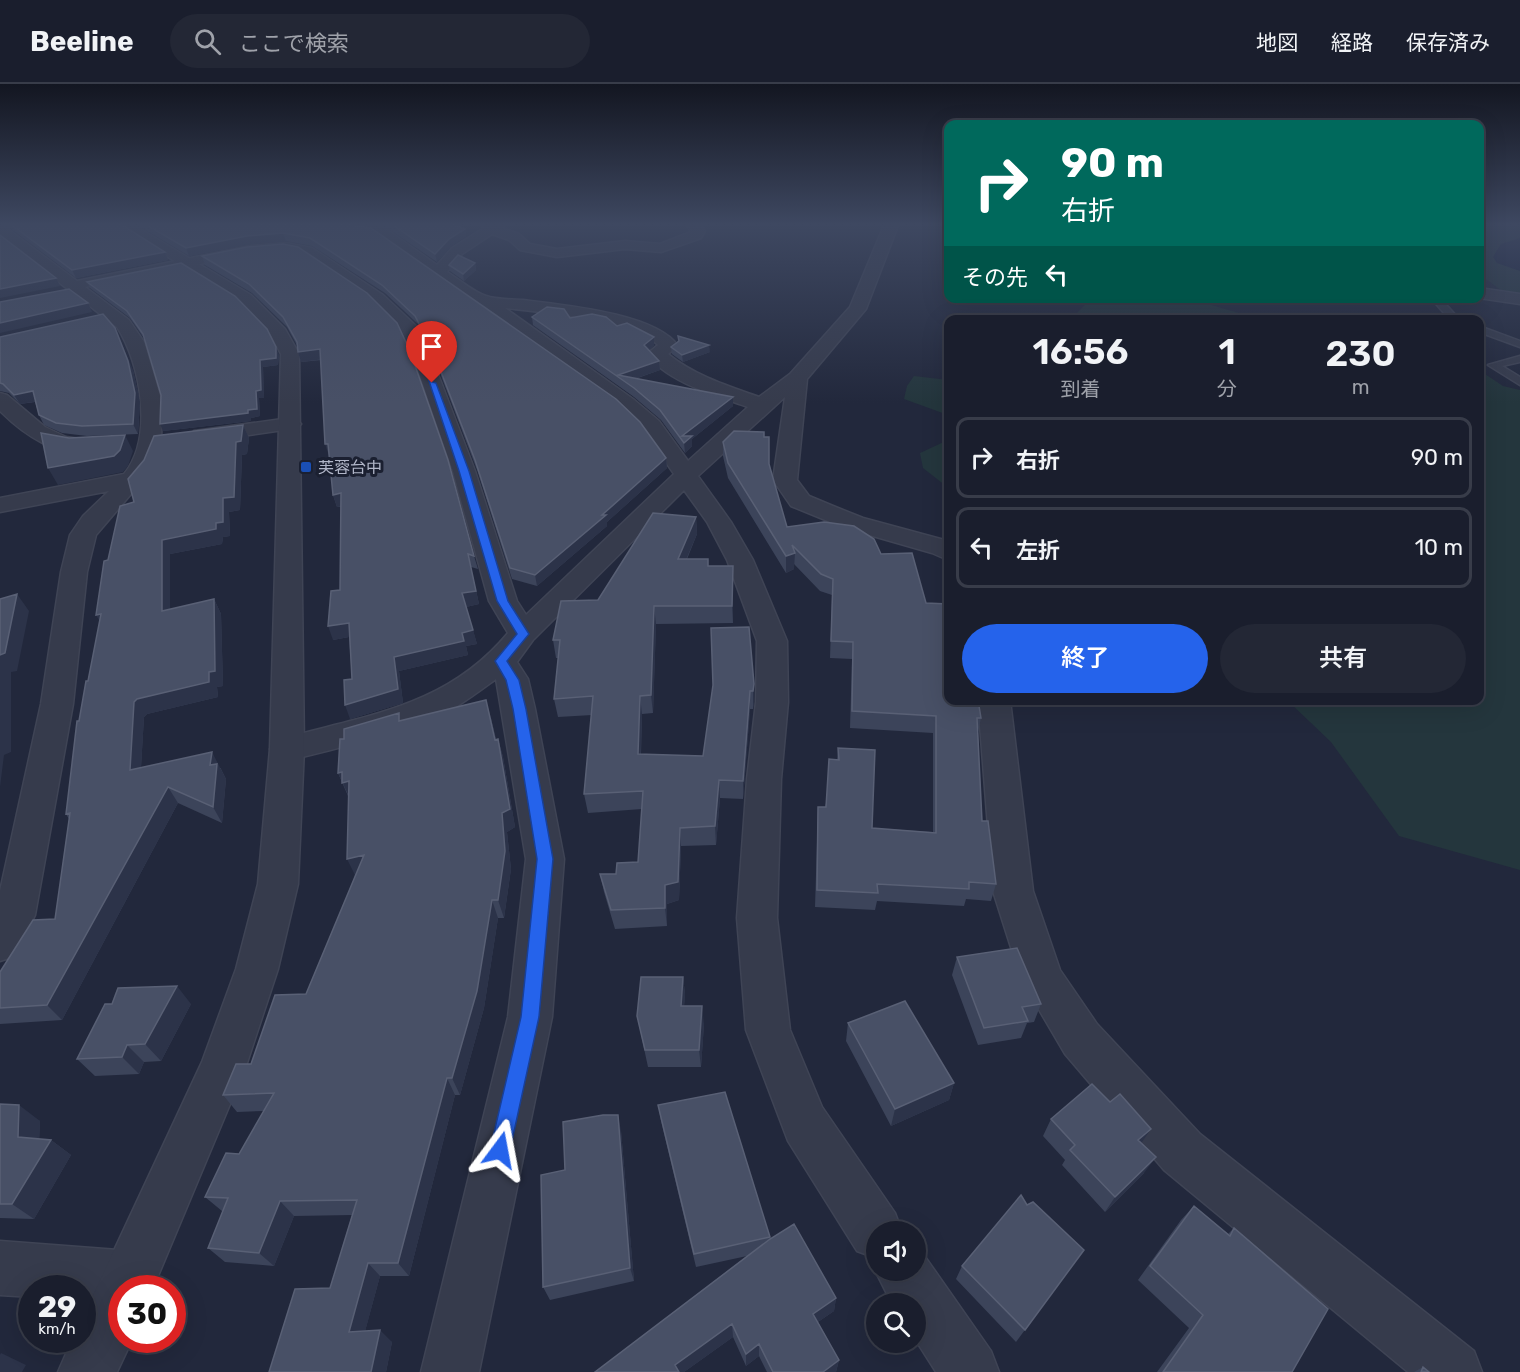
<!DOCTYPE html>
<html lang="ja">
<meta charset="utf-8">
<style>
:root{--surface:#1a1e2d;--page:#232735;--text:#f1f3f6;--muted:#9fa2aa;--line:#383c49;--accent:#2563eb}
body{margin:0;font-family:Rubik,"Noto Sans JP",sans-serif;background:var(--page);color:var(--text);height:100vh;display:flex;flex-direction:column;font-size:22px;white-space:nowrap}
*{box-sizing:border-box;margin:0}
p{font-size:20px;color:var(--muted)}
.icon{flex:none;width:33px;height:33px;fill:none;stroke:currentColor;stroke-width:2;stroke-linecap:round;stroke-linejoin:round}
.map{position:relative;flex:1;overflow:hidden}
.drawer{position:absolute;left:944px;top:231px;width:540px;height:390px;display:flex;flex-direction:column;background:var(--surface);border-radius:12px;box-shadow:0 6px 24px #0002,0 0 0 2px var(--line)}
.drawer>*{flex:none}
.guide{position:absolute;left:944px;top:36px;width:540px;height:183px;border-radius:12px;box-shadow:0 6px 24px #0002,0 0 0 2px var(--line);background:#00695c;color:#fff;overflow:hidden}
.controls{position:absolute;left:866px;top:1137px;display:grid;gap:12px}
.controls a{display:grid;place-items:center;width:60px;height:60px;border-radius:50%;background:var(--surface);box-shadow:0 6px 24px #0002,0 0 0 2px var(--line);font-size:30px}
.speed{position:absolute;left:18px;top:1191px;display:flex;gap:12px;font-size:30px;font-weight:700;text-align:center}
.speed>*{display:grid;place-content:center;width:78px;height:78px;border-radius:50%;background:var(--surface);box-shadow:0 6px 24px #0002,0 0 0 2px var(--line);line-height:1}
.speed small{font-size:15px;font-weight:400}
.speed .limit{border:9px solid #d22;background:#fff;color:#111}
.pin{position:absolute;display:grid;place-items:center;width:51px;height:51px;color:#fff;margin:-62px -26px;border-radius:50% 50% 50% 0;rotate:-45deg;box-shadow:0 0 6px #0007}
.pin .icon{rotate:45deg}
.me{position:absolute;width:66px;margin:-33px;rotate:13deg;stroke-linejoin:round;filter:drop-shadow(0 0 4px #0008)}
.turn{display:flex;align-items:center;gap:21px;height:126px;padding:0 18px;font-size:27px}
.turn .icon{width:78px;height:78px;stroke-width:2.5}
.turn b{display:block;font-size:42px;line-height:51px}
.then{display:flex;align-items:center;height:57px;padding:0 18px;background:#0003;gap:12px;font-size:22px}
.eta{display:flex;justify-content:space-evenly;align-items:center;height:102px;text-align:center}
.eta b{font-size:36px;font-weight:600;line-height:42px}
.primary-button{display:flex;gap:12px;margin-top:auto;padding:12px 18px}
.primary-button a{flex:1;height:69px;border-radius:36px;background:var(--accent);color:#fff;font-size:24px;font-weight:600;line-height:69px;text-align:center}
.primary-button a+a{background:var(--page);color:var(--text)}
ul{padding:0;list-style:none}
li{display:flex;align-items:center;gap:18px;height:81px;margin:0 12px 9px;padding:0 6px;border:3px solid var(--line);border-radius:12px}
li div{flex:1}
li b{display:block;font-size:22px}
li em{font-style:normal}
header{display:flex;align-items:center;gap:36px;box-sizing:border-box;height:84px;padding:0 30px;background:var(--surface);border-bottom:2px solid var(--line)}
header strong{font-size:28px}
nav{display:flex;gap:33px;margin-inline-start:auto;font-size:21px}
.search{width:420px;height:54px;background:var(--page);display:flex;align-items:center;gap:15px;box-sizing:border-box;padding:0 21px;border-radius:33px;color:var(--muted);font-size:22px}
.map>svg:first-child{display:block}
.green{fill:#24363d}
.lines{fill:none;stroke-linecap:round;stroke-linejoin:round}
.river{fill:#151d3a;fill-rule:evenodd}
.service-casing{stroke:#3f4455;stroke-width:3}
.minor-casing{stroke:#3f4455;stroke-width:3}
.tertiary-casing{stroke:#3f4455;stroke-width:3}
.service{fill:#363b4c;fill-rule:evenodd}
.minor{fill:#363b4c;fill-rule:evenodd}
.tertiary{fill:#363b4c;fill-rule:evenodd}
.wall{fill:#3c445a}
.shaded-wall{fill:#2c3349}
.building{fill:#485066;stroke:#596075;stroke-width:1.5}
.route{fill:#2563eb;stroke:#184099;stroke-width:1.5}
.transit-dot{fill:#1a4fb4;stroke:#1b2031;stroke-width:2}
.labels{text-anchor:middle;dominant-baseline:central;stroke-width:6;stroke-linejoin:round;paint-order:stroke}
.far-poi-label{font-size:16px;fill:#b1b6c8;stroke:#1b2031;text-anchor:start}
</style>
<header>
<strong>Beeline</strong>
<div class="search"><svg class="icon" aria-label="search" viewBox="0 0 24 24"><circle cx="10" cy="10" r="6"/><path d="M15 15l6 6"/></svg>ここで検索</div>
<nav><a>地図</a><a>経路</a><a>保存済み</a></nav>
</header>
<div class="map">
<svg width="1520" height="1288" viewBox="0 0 1520 1288">
<rect width="100%" height="100%" fill="#22283c"/>
<path class="green" d="M1479 139H1520V160L1500 168 1520 185V213L1505 209 1479 190Z
M1092 214 1191 215 1259 235H1071Z
M1479 286 1503 302 1520 306V786L1399 752 1331 658 1288 617 1479 616Z
M914 292 948 296V331L904 315 907 302Z
M948 356V407L946 402 923 384 920 369Z"/>
<g class="lines">
<path class="river" d="M1520 154V187L1497 179 1493 173 1501 160Z"/>
<defs>
<path id="service" d="M1431 214H1440L1460 236H1450Z
M1479 242 1520 257V263L1479 248Z
M1520 272V278L1502 282 1520 293V301L1488 281Z"/>
<path id="minor" d="M243 139H359L383 143 437 181 452 164 484 144 478 139H508L502 144 519 150 530 160 557 165 625 157 660 160 691 148 685 139H699L705 147 701 154 661 168 625 165 557 173 520 166 509 156 492 150 462 170 447 188C459 195 473 208 486 212 497 216 511 215 523 216 561 221 656 229 678 262L668 270C695 292 728 302 759 313L790 290 850 223 885 139H899L866 225 807 295 797 396 809 412 833 422 863 434 948 457V476L932 469 845 444 791 422 773 396 785 313 698 392 731 438 753 476 787 557 788 618 781 695 777 834 790 946 822 1023 895 1129 902 1148H876V1174L857 1167 788 1057 746 946 737 834 747 695 756 618 757 557 727 476 707 438 684 406 533 556 517 578 528 595 535 625 564 775 552 933 479 1288H421L508 933 526 775 496 595C474 611 452 628 425 638 381 655 333 665 287 677L275 673 270 665 275 657C363 631 445 625 508 549L489 517 453 387 415 277 402 248 371 217 302 170 286 167 250 170 85 203 129 236 144 258 162 319 161 358 149 389 96 451 87 488 73 620 35 831 15 872 0 877V807L41 620 61 488 70 451 83 432 109 407 0 428V414L124 390C154 354 141 280 117 243L0 153V142L5 143 77 197 250 162 286 159 312 164 383 211 416 242 433 277 475 387 517 517 526 531 674 390 643 346 619 323 492 231 433 192 374 149 338 144 271 146 245 142ZM505 224C540 228 634 236 658 261L647 270C666 298 718 312 748 323L688 377 659 337 633 315Z
M1479 204 1520 210V220L1479 214Z
M0 309 7 311 45 343 66 353 93 357 96 362 93 367C58 375 23 350 0 327Z
M290 334 297 336 301 340 297 344 202 358 194 357 191 352 194 347 202 346Z
M978 616H1010L1033 807 1060 886 1097 940 1200 1050 1474 1267 1482 1288H1408L1164 1086 1065 970 1021 895 993 807Z
M0 1157 131 1167 150 1175 158 1194 154 1204H122V1220L82 1217V1204H32V1213L0 1211Z
M915 1164 921 1167 991 1267 999 1288H936L915 1255V1220H892L875 1186 876 1183V1186H915Z"/>
<path id="tertiary" d="M113 139H130L251 211 285 245 299 270 304 665 298 800 278 885 246 982 153 1204H122V1256H132L117 1288H58L72 1256H82V1235L202 978 236 885 258 800 270 665 281 270 271 251 239 217Z"/>
</defs>
<use href="#service" class="service-casing"/>
<use href="#minor" class="minor-casing"/>
<use href="#tertiary" class="tertiary-casing"/>
<use href="#service" class="service"/>
<use href="#minor" class="minor"/>
<use href="#tertiary" class="tertiary"/>
</g>
<path class="wall" d="M0 139H119L165 168 168 176 76 194 6 141 0 140Z
M134 139H256L268 141 336 139 666 374 667 384 607 438V442L537 502 512 495 477 386 435 276 418 240 385 209 312 162 286 157 250 160 189 172Z
M373 139H477L458 143 465 145 466 152 450 163 437 178 383 141Z
M247 163 474 472 478 485 471 483 479 520 466 523 477 560 466 562 468 571 399 587 403 619 350 635 352 595 349 553 333 556 340 506 341 423H337L333 411 321 276 301 278 298 268V263L287 243 252 209 205 181 202 172Z
M475 179 476 186 464 197 450 187 449 181Z
M87 198 279 271 278 281 263 283 264 314H259L260 332 251 334V337L163 347 161 311 144 254 130 234 90 204Z
M532 233 617 242 654 261 649 266 659 277 660 286 635 295 733 322 692 355V362L685 369 661 336 634 313 533 241Z
M678 252 710 268 683 278 672 270 671 263 678 257Z
M0 253 133 286 140 318 138 350 87 352 62 349 44 341 39 331 35 318 20 320 9 309 0 307Z
M243 341 249 354 247 370 242 371 240 426 229 428 230 452 223 453 222 460 170 470V525L214 515 221 530 223 602 217 603 218 613 147 630 144 633 141 683 221 684V685L226 695 222 739 178 719 62 936 0 940V888L55 835 69 735 66 730 79 637 88 597 100 538 108 476 134 418Z
M764 353 769 380 787 443 881 470 926 519 981 634 978 648 982 737 996 800 991 817 966 815 964 822 877 817 875 826 815 823 818 723H825L837 676 838 664 872 744 933 748V649L850 644 852 575 830 574 832 511 820 507 794 480V485L786 489 728 394 723 372V358Z
M696 433 697 450 687 475H708V482H733V539L656 540 653 629 642 630 641 670 703 672 754 600V618L753 625H750L743 715 720 714 716 761 681 762 679 816 667 820V842L615 845 604 808 600 790H616L638 778 642 725 588 729 584 710 592 631 558 633 554 615 558 574H556L553 556 598 516Z
M491 634 496 655H498L503 673 515 743 507 748 511 785 504 834H498L484 924 460 1011H455L409 1192H380L365 1247 392 1258 386 1288 330 1204 352 1131 294 1132 274 1182 225 1178 208 1164 223 1127H222L205 1113 239 1070 264 1027 237 1028 223 1011 251 980 306 910 355 792 348 712 338 689 402 637Z
M957 873 1041 920 1034 938 1027 939 1021 954 978 961 952 891Z
M683 893 685 910 684 922 704 940 701 983H648L637 932Z
M191 920 161 977 144 978 139 990 95 992 77 975Z
M848 939 954 999 949 1016 891 1042 846 957Z
M0 1020 40 1037 39 1055 51 1056 71 1071 34 1135 0 1134Z
M658 1021 770 1153V1155L836 1214 834 1227 818 1238 839 1276 836 1288H767L759 1272 746 1282 733 1253 684 1288H595L747 1172 696 1183 661 1037Z
M1051 1035 1141 1059 1144 1089 1105 1128 1062 1081 1065 1076 1043 1052Z
M621 1047 634 1197 550 1216 543 1203 565 1086Z
M1194 1122 1228 1150 1234 1144 1292 1288H1157L1189 1244 1138 1196 1181 1136Z
M1084 1166 1016 1258 956 1195 962 1182Z
M1423 1283 1429 1288H1414Z"/>
<path class="shaded-wall" d="M443 139H477L445 144Z
M465 145 466 152 450 163 437 178 435 170 449 155Z
M283 149 286 157 250 160 189 172 186 164 247 152Z
M165 168 168 176 76 194 72 186Z
M475 179 476 186 464 197 463 190Z
M56 194 60 202 0 214V205Z
M88 219 92 228 0 249V239Z
M119 253 133 286 140 318 138 350 133 340Z
M654 253V261L645 270 644 261Z
M709 261 710 268 683 278 682 271Z
M276 263 279 271 278 281 263 283 264 314H259L260 332 251 334V337L163 347 160 340 248 326 256 307 260 276Z
M320 265 324 275 301 278 298 268Z
M659 277 660 286 625 298 618 291Z
M33 307 39 317 20 320 14 311Z
M733 313V322L692 355V362L685 369 684 359 682 352Z
M243 341 249 354 247 370 242 371 240 426 229 428 230 452 223 453 222 460 170 470V542L162 527V456L216 439 223 414 236 358Z
M125 351 133 367 128 382 123 388 58 401 48 384Z
M325 360H328L329 372Z
M666 374 667 384 607 438V442L537 502 535 491Z
M341 409 345 422 337 423 333 411Z
M696 433 697 450 679 492 678 475Z
M795 469 794 485 786 489V472Z
M468 470 479 520 466 523 462 509Z
M733 482V539L732 522Z
M17 510 29 527 17 587 11 588V668L4 671 0 703V571Z
M214 515 221 530 223 602 217 603 218 613 147 630 144 633 140 701 130 686 134 618 137 615 209 588Z
M654 522 656 540 653 629 651 611Z
M101 530 105 546 96 531Z
M349 539 354 552 333 556 328 542Z
M473 546 477 560 466 562 468 571 399 587 403 619 350 635 345 621 394 573 462 549Z
M754 600V618L753 625V607Z
M750 607V625L743 715V697Z
M640 612 642 630 640 688 638 670Z
M486 616 491 634 500 674 495 656Z
M498 655 503 673 515 743 507 748 511 785 504 834 498 816 502 729Z
M212 668 226 695 222 739 213 723 210 681Z
M342 688 349 697 351 717 338 689Z
M719 696 720 714 716 761 715 742Z
M168 703 178 719 62 936 47 921Z
M680 744 681 762 679 816 667 820V842L665 824V801Z
M364 771 356 793 347 775Z
M492 816 498 834 484 924 460 1011 452 994Z
M683 893 685 910 683 940 681 922Z
M177 902 191 920 161 977 145 960Z
M702 922 704 940 701 983 699 966Z
M127 961 144 978 139 990 122 973Z
M447 994 455 1011 409 1192 398 1179Z
M954 999 949 1016 891 1042 895 1025Z
M19 1021 40 1037 39 1069 18 1053Z
M618 1031 621 1047 634 1197 630 1184Z
M1151 1045 1140 1061 1138 1056Z
M51 1056 71 1071 34 1135 12 1120Z
M1156 1073 1144 1089 1105 1128 1115 1113Z
M280 1117 294 1132 274 1182 259 1169Z
M368 1179 380 1192 362 1259 349 1248Z
M836 1214 834 1227 812 1242 813 1230Z
M732 1240 733 1253 684 1288H677L675 1281Z
M380 1246 392 1258 386 1288H371Z
M759 1260V1272L746 1282V1270Z
M1 1269 26 1281 22 1288H0V1271Z
M839 1276 836 1288H823Z"/>
<path class="building" d="M9 139H119L165 168 72 186Z
M143 139H256L268 141 336 139 371 144 616 315 640 338 666 374 602 431H606L535 491 510 484 475 376 433 267 415 232 382 201 310 154 283 149 247 152 186 164Z
M390 139H448L465 145 449 155 435 170Z
M0 151 56 194 0 205Z
M283 160 298 163 367 209 397 239 410 267 448 376 474 472 468 470 476 507 462 509 473 546 462 549 464 557 394 573 398 605 345 621 344 596 352 595 349 539 328 542 331 507 340 506 341 409 333 411 328 360H325L320 265 298 268 297 258 283 233 249 200 202 172 247 163Z
M458 171 475 179 463 190 449 181Z
M181 179 235 212 267 245 276 263V274L260 276 261 306 256 307 257 325 248 326V329L160 340 161 311 143 250 127 227 87 198Z
M69 205 88 219 0 239V218Z
M547 223 564 225 570 234 592 230 606 233 617 242 627 239 654 253 644 261 659 277 618 291 733 313 682 352H692L684 359 660 326 634 304 532 233Z
M103 230 115 244 128 277 135 309 133 340 82 342 56 339 39 331 33 307 14 311 3 300 0 299V253Z
M678 252 709 261 682 271 671 263 679 257Z
M243 341 241 357 236 358 234 413 223 414V438L216 439V445L162 456V527L214 515 215 587 209 588V598L137 615 134 618 130 686 212 668 210 681 217 680 213 723 168 703 47 921 0 924V888L33 836 55 835 70 729 66 730 77 637H79L86 597H88L101 530 96 531 104 477 108 476 120 422 134 418 128 395 144 376 154 352Z
M734 347 764 348V353H769V380L787 443 824 438 854 442 874 455 881 470 912 469 926 519 948 520V616H978L981 634H977L982 737H988L996 800 969 798V805L877 800 878 809 817 806 818 723H826L829 675 839 676 838 664 875 666 872 744 936 749V632L852 627 853 558 831 557 833 495 821 490 792 461 795 469 786 472 728 379 723 358Z
M41 349 69 354 125 351 120 366 114 372 48 384Z
M653 429 696 433 678 475H708V482H733L732 522H654L651 611 640 612 638 670 703 672 713 601 711 544 749 543 754 600 753 607H750L743 697 719 696 715 742 680 744 678 798 665 801V824L611 826 600 790H616L617 779 638 778 643 707 584 710 593 612 554 615 560 556H553L561 517 598 516Z
M17 510 5 569 0 571V515Z
M486 616 495 656 498 655 510 725 502 729 505 767 498 816H492L477 907 452 994H447L398 1179H368L349 1248 380 1246 371 1288H269L295 1205 330 1204 357 1116 280 1117 259 1169 208 1164 228 1114 205 1113 226 1069 239 1070 274 1009 223 1011 236 980H251L275 911 306 910 364 771 347 775 349 697 342 699V688L338 689 340 655H344V645L399 629V637Z
M1017 864 1041 920 1022 923 1028 937 984 944 957 873Z
M641 893H683L681 922H702L699 966H645L637 932Z
M177 902 145 960 127 961 122 973 77 975 105 920H112L118 904Z
M905 917 954 999 895 1025 848 939Z
M1092 1000 1110 1018 1120 1010 1151 1045 1138 1056 1156 1073 1115 1113 1070 1066 1075 1061 1051 1035Z
M725 1008 770 1153 694 1170 658 1021Z
M0 1020 19 1021 18 1053 51 1056 12 1120H0Z
M603 1031H618L630 1184 543 1203 541 1091 565 1086 563 1038Z
M1021 1111 1027 1121 1033 1118 1084 1166 1025 1246 962 1182Z
M1194 1122 1230 1152 1234 1144 1328 1225 1292 1288H1163L1203 1231 1150 1182Z
M794 1140 836 1214 813 1230 839 1276 823 1288H773L759 1260 746 1270 732 1240 675 1281 679 1288H595L770 1155Z
M1423 1283 1429 1288H1421Z"/>
<linearGradient id="sky" x2="0" y2="1"><stop stop-color="#131621"/><stop offset="0.44" stop-color="#3e4861"/><stop offset="1" stop-color="#3e4861" stop-opacity="0"/></linearGradient>
<rect width="1520" height="319" fill="url(#sky)"/>
<path class="route" d="M429 297 436 299 469 387 508 517 529 550 507 577 519 596 526 625 553 775 539 933 510 1066 507 1074 500 1077 493 1074 490 1066 521 933 537 775 513 625 506 596 495 577 517 550 497 517 459 387Z"/>
<rect class="transit-dot" x="300" y="377" width="12" height="12" rx="3"/>
<g class="labels">
<g class="far-poi-label">
<text x="318" y="383">芙蓉台中</text>
</g>
</g>
</svg>
<div class="controls">
<a><svg class="icon" aria-label="sound" viewBox="0 0 24 24"><path d="M4 9h4l5-4v14l-5-4H4zM17 9q2 3 0 6"/></svg></a>
<a><svg class="icon" aria-label="search" viewBox="0 0 24 24"><circle cx="10" cy="10" r="6"/><path d="M15 15l6 6"/></svg></a>
</div>
<div class="speed"><div>29<small>km/h</small></div><div class="limit">30</div></div>
<div class="pin" style="left:432px;top:299px;background:#d93025"><svg class="icon" aria-label="arrive" viewBox="0 0 24 24"><path d="M6 21V4h12l-3 4 3 4H6"/></svg></div>
<svg class="me" style="left:500px;top:1066px" viewBox="-20 -20 40 40"><path d="M0-17L14 15 0 8-14 15z" fill="#2563eb" stroke="#fff" stroke-width="4"/></svg>
<div class="guide">
<div class="turn"><svg class="icon" aria-label="right" viewBox="0 0 24 24"><path d="M7 20v-9h11M14 6l5 5-5 5"/></svg><div><b>90 m</b>右折</div></div>
<div class="then">その先<svg class="icon" aria-label="left" viewBox="0 0 24 24"><path d="M17 20v-9H6M10 6l-5 5 5 5"/></svg></div>
</div>
<section class="drawer">
<div class="eta">
<div><b>16:56</b><p>到着</p></div>
<div><b>1</b><p>分</p></div>
<div><b>230</b><p>m</p></div>
</div>
<ul>
<li><svg class="icon" aria-label="right" viewBox="0 0 24 24"><path d="M7 20v-9h11M14 6l5 5-5 5"/></svg><div><b>右折</b></div><em>90 m</em></li>
<li><svg class="icon" aria-label="left" viewBox="0 0 24 24"><path d="M17 20v-9H6M10 6l-5 5 5 5"/></svg><div><b>左折</b></div><em>10 m</em></li>
</ul>
<div class="primary-button"><a>終了</a><a>共有</a></div>
</section>
</div>
